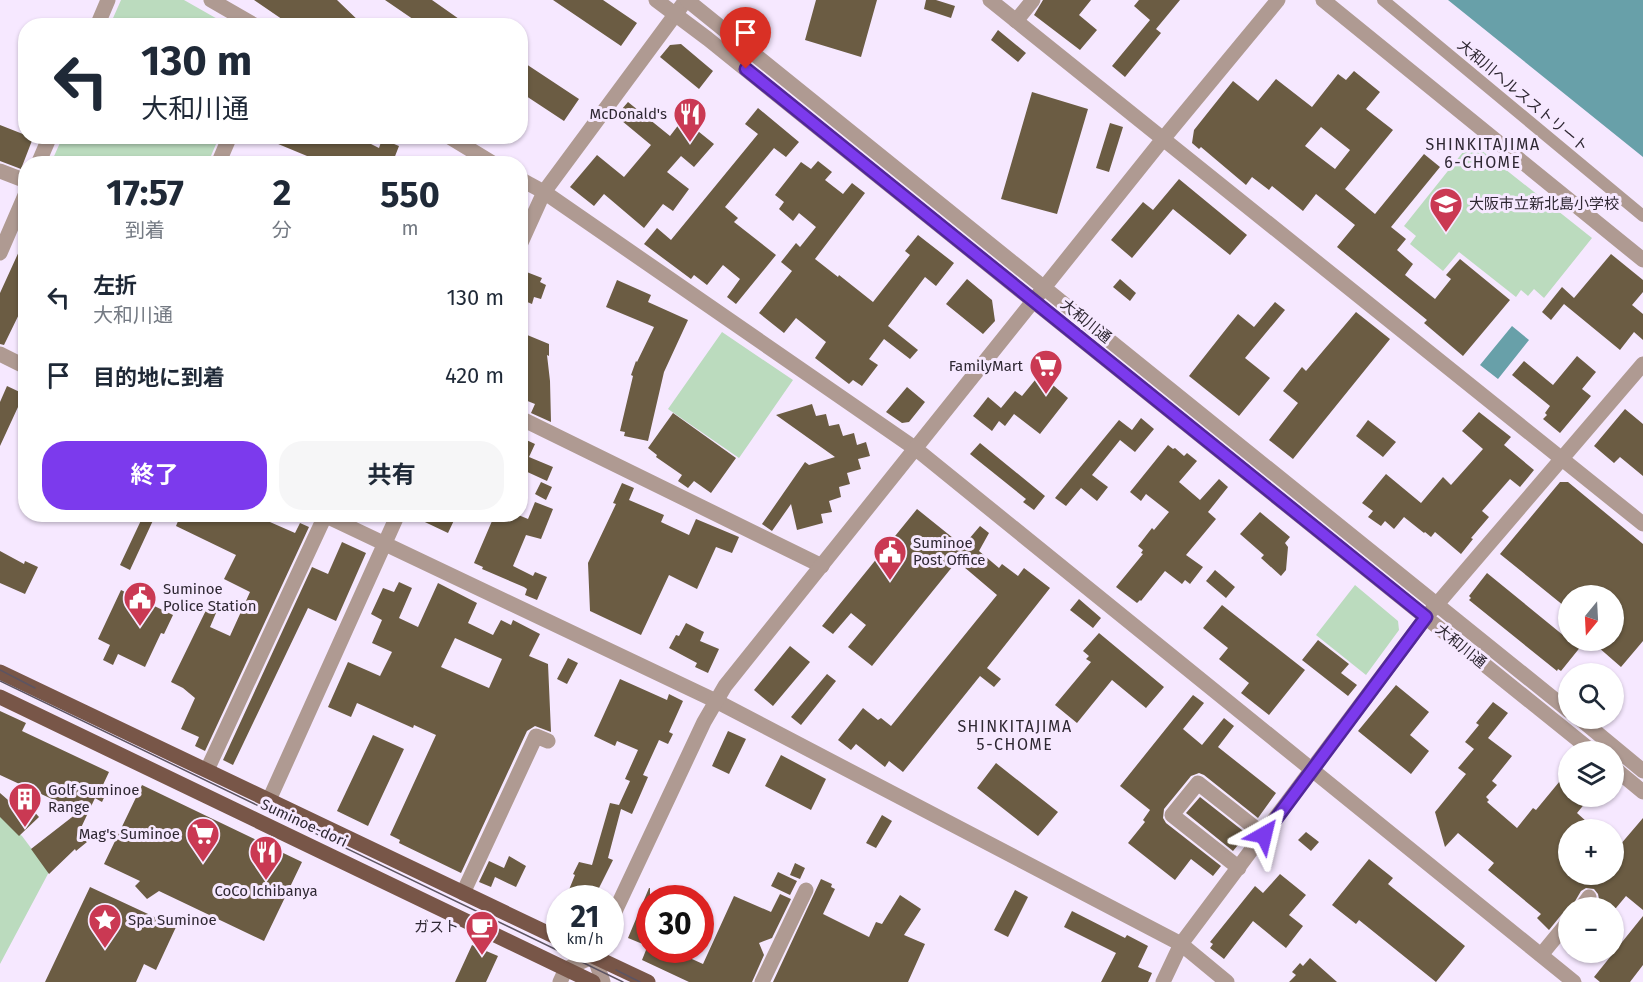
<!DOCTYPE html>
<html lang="ja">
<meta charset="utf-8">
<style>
:root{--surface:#fff;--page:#f6f6f7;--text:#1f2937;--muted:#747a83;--accent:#7c3aed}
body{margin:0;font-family:"Fira Sans","Noto Sans JP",sans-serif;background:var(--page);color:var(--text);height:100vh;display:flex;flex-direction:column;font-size:22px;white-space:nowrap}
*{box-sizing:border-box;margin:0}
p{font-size:20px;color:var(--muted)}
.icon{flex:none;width:33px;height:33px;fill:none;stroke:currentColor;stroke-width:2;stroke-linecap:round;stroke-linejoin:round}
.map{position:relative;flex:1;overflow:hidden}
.details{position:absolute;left:18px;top:156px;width:510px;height:366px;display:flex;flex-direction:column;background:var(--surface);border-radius:24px;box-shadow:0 2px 4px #0004}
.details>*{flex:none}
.banner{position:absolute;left:18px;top:18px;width:510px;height:126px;border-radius:24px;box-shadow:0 2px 4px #0004;background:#fff;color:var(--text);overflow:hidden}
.needle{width:39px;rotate:198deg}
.tools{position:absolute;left:1558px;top:585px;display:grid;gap:12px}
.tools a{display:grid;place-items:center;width:66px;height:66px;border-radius:50%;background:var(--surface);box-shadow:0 2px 4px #0004;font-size:30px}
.speed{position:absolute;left:546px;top:885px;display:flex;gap:12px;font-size:30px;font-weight:700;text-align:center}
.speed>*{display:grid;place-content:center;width:78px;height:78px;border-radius:50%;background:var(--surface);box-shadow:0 2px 4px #0004;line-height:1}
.speed small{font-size:15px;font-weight:400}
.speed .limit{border:9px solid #d22;background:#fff;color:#111}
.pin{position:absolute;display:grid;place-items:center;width:51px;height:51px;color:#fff;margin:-62px -26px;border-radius:50% 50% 50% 0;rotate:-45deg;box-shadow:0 0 6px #0007}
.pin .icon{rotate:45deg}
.me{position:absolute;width:66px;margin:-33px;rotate:37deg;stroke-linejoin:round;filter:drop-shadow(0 0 4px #0008)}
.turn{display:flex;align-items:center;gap:21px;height:126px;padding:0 24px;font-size:27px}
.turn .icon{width:78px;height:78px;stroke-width:2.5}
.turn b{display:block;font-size:42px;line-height:51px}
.eta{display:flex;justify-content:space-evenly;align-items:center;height:102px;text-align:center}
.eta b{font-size:36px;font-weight:700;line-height:42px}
.action{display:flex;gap:12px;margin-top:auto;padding:12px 24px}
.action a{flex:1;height:69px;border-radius:24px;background:var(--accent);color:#fff;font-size:24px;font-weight:700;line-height:69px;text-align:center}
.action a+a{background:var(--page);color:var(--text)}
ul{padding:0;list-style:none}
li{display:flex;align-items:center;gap:18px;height:78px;padding:0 24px}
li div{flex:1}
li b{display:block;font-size:22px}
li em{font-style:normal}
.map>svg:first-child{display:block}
.green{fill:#bbdbbe}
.water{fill:#68a0a9}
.building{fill:#6b5c43;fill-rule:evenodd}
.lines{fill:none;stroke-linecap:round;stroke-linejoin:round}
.pedestrian{stroke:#af9a92;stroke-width:12}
.minor{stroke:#af9a92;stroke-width:15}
.tertiary{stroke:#af9a92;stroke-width:15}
.primary{stroke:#785648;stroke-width:15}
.tram{stroke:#5c5462;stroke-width:1.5}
.route-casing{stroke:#51269a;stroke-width:15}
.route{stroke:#7c3aed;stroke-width:10}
.labels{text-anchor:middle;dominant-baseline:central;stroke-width:6;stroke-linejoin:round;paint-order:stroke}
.street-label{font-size:15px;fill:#2f2833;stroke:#f6e8ff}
.poi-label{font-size:15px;fill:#2f2833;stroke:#f6e8ff;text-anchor:start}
.neighbourhood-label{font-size:16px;letter-spacing:1.5px;fill:#2f2833;stroke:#f6e8ff}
</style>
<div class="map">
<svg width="1643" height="982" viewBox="0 0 1643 982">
<rect width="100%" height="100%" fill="#f6e8ff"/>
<path class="green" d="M121 0H184L228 25H110Z
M63 136H219V137L208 163H51Z
M1471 142 1592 238 1544 298 1534 289 1528 296 1521 290 1516 297 1459 252 1443 271 1410 244 1416 236 1404 226Z
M722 332 793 380 739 458 668 409Z
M1355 585 1398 621 1399 630 1366 675 1316 635Z
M0 816 22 836 49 872 0 964Z"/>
<path class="water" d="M1448 0H1643V157Z
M1512 326 1529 340 1498 379 1480 365Z"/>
<path class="building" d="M254 0H337L364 26H292Z
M385 0H432L469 26H423Z
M553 0H603L637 23 621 46Z
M816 0H877L861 57 805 40Z
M926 0H936L955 6 951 18 924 9Z
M1043 0H1091L1079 15 1097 30 1080 50 1034 15Z
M1139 0H1180L1156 29 1161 33 1125 77 1112 66 1150 20 1134 6Z
M998 30 1026 53 1018 62 991 40Z
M681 44 713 71 699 89 660 57 670 45Z
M520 60 579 99 564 121 520 92Z
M1354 71 1380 92 1366 109 1393 130 1345 189 1375 214 1424 154 1440 167 1391 227 1406 239 1397 250 1413 264 1405 275 1435 299 1451 279 1446 275 1460 259 1510 300 1463 356 1424 323 1427 320 1337 247 1355 225 1316 194 1303 211 1272 186 1269 190 1252 177 1246 185 1201 147 1199 149 1192 143 1194 130 1233 81 1258 101 1276 79 1312 107 1338 74 1346 80ZM1321 127 1350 150 1335 169 1305 146Z
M1032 92 1088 109 1057 214 1001 199Z
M628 102 670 136 683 119 714 144 694 167 681 156 667 172 689 189 673 211 663 204 644 228 604 194 594 206 570 187 597 155 624 177 651 145 616 116Z
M758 108 799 142 786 157 774 148 725 207 738 218 734 222 776 255 736 304 727 297 740 279 723 265 707 285 694 275 691 279 644 244 657 228 671 240 758 134 745 124Z
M1110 123 1123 127 1109 172 1096 168Z
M0 125 33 138 21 169 0 161Z
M259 136H302L313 143 316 136H355L379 148 382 139 399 146 392 164H303L307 156Z
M818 161 832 172 825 180 843 194 852 183 865 193 815 259 838 277 839 275 873 302 910 255 905 251 918 235 954 263 936 286 925 277 888 326 918 350 910 359 884 339 869 359 878 365 862 386 853 380 849 384 815 358 826 342 796 318 784 333 759 313 792 271 781 262 796 243 800 247 816 227 799 213 793 221 779 209 784 202 775 195 801 162 811 169Z
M1179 179 1247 235 1230 255 1173 209 1132 258 1111 240 1143 202 1153 210Z
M26 236V300L4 345 0 344V293Z
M1611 254 1643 280V292L1632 305 1643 314V340L1634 332 1620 350 1564 304 1551 320 1542 312 1562 287 1574 298Z
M524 271 542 278 540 282 546 285 541 299 534 297 532 304 520 299V279Z
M967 279 992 300 995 321 983 334 946 304Z
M1120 279 1136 293 1130 301 1113 287Z
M617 280 651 295 648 302 688 320 664 372 648 441 624 436 625 432 620 431 633 376 631 375 636 361 637 362 654 327 606 307Z
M1275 302 1285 310 1245 358 1270 378 1239 416 1189 376 1238 314 1254 327Z
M1356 312 1390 339 1293 459 1269 440 1298 403 1283 391 1302 367 1306 371Z
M520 332 549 344V356L547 355 550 381 551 422 531 413 535 404 520 398Z
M1577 356 1596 372 1582 389 1591 396 1560 433 1543 419 1547 415 1545 413 1550 406 1512 375 1524 361 1553 385Z
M1040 374 1068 398 1040 434 1014 414 1005 426 999 421 992 431 973 416 988 397 1001 408 1015 391 1022 396Z
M7 386 24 394 0 446V402Z
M907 387 925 402 909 422 902 423 886 412Z
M812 404 816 416 826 414 829 426 839 424 843 436 854 433 857 445 866 442 870 456 858 459 861 469 847 473 850 484 839 487 841 497 829 501 832 512 821 514 823 523 797 530 791 504 772 531 762 524 805 462 809 465 835 457 776 415Z
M1625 409 1643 424V476L1620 457 1614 463 1594 446Z
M1479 412 1511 437 1504 445 1534 470 1520 487 1510 479 1482 511 1489 517 1471 538 1473 539 1461 554 1435 532 1431 537 1425 532 1424 533 1404 517 1394 529 1385 521 1381 526 1368 517 1373 511 1362 503 1386 474 1421 503 1443 477 1451 485 1483 449 1462 431Z
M673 413 736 458 711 493 694 481 688 488 678 481 682 475 656 457 657 455 648 448Z
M1141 418 1154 429 1135 452 1120 440 1092 475 1108 487 1097 501 1081 488 1066 506 1055 498 1119 420 1132 430Z
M1368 420 1396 442 1383 457 1356 436Z
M520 437 535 444 529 457 553 467 547 481 523 470 520 475Z
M980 443 1045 496 1034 510 1023 502 1026 499 970 454Z
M1168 445 1173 449 1175 448 1184 456 1187 453 1197 461 1179 482 1200 500 1219 479 1228 487 1208 512 1216 519 1186 555 1203 567 1190 584 1185 580 1182 584 1165 571 1141 601 1140 600 1137 603 1116 587 1143 554 1141 553 1143 550 1138 546 1152 528 1154 530 1169 512 1146 494 1141 501 1130 492Z
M541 482 552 487 546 500 535 494Z
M1560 482H1568L1643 544V641L1621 667 1590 640H1614V596H1569V610L1500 554Z
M622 483 634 488 629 500 664 515 661 522 689 535 696 519 739 537 732 553 716 547 697 589 669 575 641 635 590 611 588 563 616 504 613 503Z
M535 502 553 509 541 539 526 535 513 566 533 576 535 572 547 577 537 600 525 595 527 589 524 587 482 569 483 567 474 563 495 514H516L528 519Z
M917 509 963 546 980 526 989 533 979 551 999 568 1002 564 1018 576 1024 568 1050 588 987 668 1001 679 994 687 980 676 903 772 889 761 885 767 856 744 851 750 838 740 863 708 878 720 881 718 891 726 997 595 957 561 872 666 848 647 866 625 851 613 833 634 822 626Z
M1260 512 1290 537 1285 543 1288 547 1286 570 1281 576 1261 558 1264 555 1240 534Z
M144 514H156L130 570 120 565Z
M181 514H252L295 533 300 523 309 527 205 751 195 746 199 737 181 729 195 698 183 688 171 682 210 602 219 606 210 627 230 636 250 592 224 579 236 555 176 526Z
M408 514H457L448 533Z
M342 542 366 553 336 621 308 608 233 765 223 760 312 567 328 574Z
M0 551 24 564 25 561 38 567 25 594 0 583Z
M1215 570 1235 587 1226 598 1206 581Z
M1487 573 1569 640H1586L1561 671 1558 669 1557 671 1469 600 1471 598 1469 596Z
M399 582 412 588 399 618 418 627 438 583 477 603 468 623 493 635 501 620 511 625 513 620 540 634 529 656 548 664 551 732 535 726 527 731 461 873 399 843 400 840 390 835 436 735 414 725 413 728 357 703 351 717 328 707 348 662 380 676 392 652 372 643 382 620 371 614 383 588 394 592ZM455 638 502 659 489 688 441 667Z
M121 590 173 615 164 634 161 633 145 667 118 654 113 665 103 660 110 645 98 639Z
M1079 599 1101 618 1093 628 1070 610Z
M1222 605 1305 670 1269 715 1241 693 1249 683 1219 659 1228 648 1203 628Z
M686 623 704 632 700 641 719 649 708 673 695 667 697 663 669 648 676 635 679 636Z
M1099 633 1164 687 1146 708 1112 680 1077 723 1055 705 1091 662 1086 659 1089 656 1083 651Z
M1318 640 1349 664 1341 673 1357 685 1348 696 1302 660Z
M790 646 810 662 773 706 754 690Z
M568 658 578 663 567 684 557 679Z
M827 674 836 681 801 725 791 717Z
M620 679 667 700 669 694 683 701 669 732 673 734 668 744 659 740 643 775 648 777 632 814 621 809 608 858 613 860 594 898H572L566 897 575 875 573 874 579 862 592 865 610 803 619 805 630 781 625 779 638 750 617 741 615 746 594 736Z
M1396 685 1429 712 1410 735 1429 751 1411 774 1358 731Z
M1193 695 1204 703 1183 729 1202 745 1224 718 1234 726 1218 747 1276 793 1258 818 1204 775 1199 773 1191 776 1164 809 1163 818 1166 823 1221 866 1213 876 1191 859 1175 880 1128 843 1145 822 1143 820 1150 810 1120 786Z
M1493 702 1508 713 1488 738 1512 756 1492 781 1497 785 1486 797 1489 800 1487 802 1517 828 1533 808 1536 810 1569 770V796H1591L1577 813 1596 830H1569V874H1614V852L1643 818V910L1626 896 1616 908H1593L1599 899 1598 894 1594 889 1586 888 1581 891 1571 908H1569V911L1562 914 1549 930 1537 918 1541 914 1488 870 1494 863 1458 833 1445 847 1435 812 1466 774 1458 768 1474 749 1465 742 1479 725 1476 723Z
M0 711 26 723 22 731 109 772 102 787 108 789 102 802 95 798 79 832 87 842 76 851 75 849 49 874 31 849 76 814 65 809 67 806 0 775Z
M728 731 746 739 729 774 712 766Z
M373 735 404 749 368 826 337 811Z
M781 755 826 779 811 810 765 786Z
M996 763 1058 812 1038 836 977 788Z
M142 785 302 862 264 941 159 891 147 899 135 886 140 881 104 864Z
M0 793 23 813 29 806 39 817 19 836 0 817Z
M1200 797 1247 834 1233 851 1186 813Z
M882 815 892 821 876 848 866 843Z
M1306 832 1319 842 1311 851 1298 840Z
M509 856 526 866 516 887 495 877 491 887 479 882 489 861 504 868Z
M1369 859 1393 878 1388 884 1465 946 1436 982 1359 920 1356 924 1332 905Z
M795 863 805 868 800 879 790 875Z
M778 872 797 881 790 895 771 886Z
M1280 874 1306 895 1289 915 1303 926 1286 948 1253 921 1224 959 1210 948 1213 944 1210 942 1255 886 1263 893Z
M821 879 832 884 831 887 835 889 823 914 869 937 876 922 882 924 900 895 921 909 904 935 925 944 908 982H773Z
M90 887 176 927 156 970 144 964 136 982H45Z
M649 888H650V947L628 938Z
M1015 890 1028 897 1008 937 994 930Z
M780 894 791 899 772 938 759 943 764 955 752 982H689L642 960 646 950H672L703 964 734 896 771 912Z
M1072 911 1125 938 1127 935 1148 946 1138 967 1152 973 1148 982H1101L1116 953 1064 927Z
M1643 916V965L1630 982H1600L1594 977Z
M472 945 498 956 486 982H455Z
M1310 958 1337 982H1289L1296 975 1292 972 1300 963 1303 966Z"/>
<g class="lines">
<path class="pedestrian" d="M1383 0 1643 216"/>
<path class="minor" d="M211 0 256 26
M1323 0 1643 260
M1016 21 1033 0
M97 26 108 0
M448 136 494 164
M38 164 50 136
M218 164 230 136
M0 171 26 181
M520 179 544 192 916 449
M520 245 544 192 686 0
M0 253 26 193
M0 354 26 367
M520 418 822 566
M322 514 716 701 1181 944 1227 982
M207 770 325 516
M269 800 398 514
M1239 868 1172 815 1198 783 1264 835
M463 893 536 736 548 741
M1581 908 1589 897
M1541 955 1569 921
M560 982 566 969 594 956 603 982
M762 982 806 890
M1163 982 1181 944 1426 617"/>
<path class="tertiary" d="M656 0 708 39 1593 752
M687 0 1569 711
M990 0 1643 524
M916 449 1574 982
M1432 610 1643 364
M1579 718 1643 771
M1614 768 1643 792
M610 922 704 722 725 686 1163 139 1278 0"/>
<path class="primary" d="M0 672 560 939
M0 697 593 982
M580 950 648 982"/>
<path class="tram" d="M0 670 35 688
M0 681 623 982
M616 970 640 982"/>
</g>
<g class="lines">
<defs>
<path id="route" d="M746 69 1426 617 1264 835"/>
</defs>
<use href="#route" class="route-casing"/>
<use href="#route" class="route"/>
</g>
<defs>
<symbol id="restaurant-pin" viewBox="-11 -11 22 30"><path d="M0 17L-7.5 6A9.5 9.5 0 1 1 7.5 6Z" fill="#ca3953" stroke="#f6e8ff"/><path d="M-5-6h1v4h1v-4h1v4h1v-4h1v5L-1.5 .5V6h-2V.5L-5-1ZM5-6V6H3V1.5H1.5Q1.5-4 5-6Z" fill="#fff"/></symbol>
<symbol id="school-pin" viewBox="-11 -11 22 30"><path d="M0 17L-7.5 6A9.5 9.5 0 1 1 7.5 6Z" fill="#ca3953" stroke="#f6e8ff"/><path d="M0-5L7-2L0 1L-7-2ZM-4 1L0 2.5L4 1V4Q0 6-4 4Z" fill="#fff"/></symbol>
<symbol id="supermarket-pin" viewBox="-11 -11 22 30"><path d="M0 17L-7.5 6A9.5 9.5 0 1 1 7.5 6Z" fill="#ca3953" stroke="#f6e8ff"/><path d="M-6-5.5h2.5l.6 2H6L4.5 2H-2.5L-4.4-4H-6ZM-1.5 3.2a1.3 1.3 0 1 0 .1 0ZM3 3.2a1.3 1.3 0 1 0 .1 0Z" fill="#fff"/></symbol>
<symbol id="civic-pin" viewBox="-11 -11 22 30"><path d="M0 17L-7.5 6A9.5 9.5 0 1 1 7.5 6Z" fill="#ca3953" stroke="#f6e8ff"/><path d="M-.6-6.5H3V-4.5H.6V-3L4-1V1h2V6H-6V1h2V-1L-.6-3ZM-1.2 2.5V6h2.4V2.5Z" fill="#fff"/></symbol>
<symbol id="building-pin" viewBox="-11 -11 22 30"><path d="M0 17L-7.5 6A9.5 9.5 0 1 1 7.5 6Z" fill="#ca3953" stroke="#f6e8ff"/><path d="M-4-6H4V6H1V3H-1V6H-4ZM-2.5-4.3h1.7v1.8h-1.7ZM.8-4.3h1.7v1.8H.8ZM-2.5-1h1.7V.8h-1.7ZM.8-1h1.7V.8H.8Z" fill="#fff"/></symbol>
<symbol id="sight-pin" viewBox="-11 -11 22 30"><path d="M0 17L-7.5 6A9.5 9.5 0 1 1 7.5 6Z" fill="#ca3953" stroke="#f6e8ff"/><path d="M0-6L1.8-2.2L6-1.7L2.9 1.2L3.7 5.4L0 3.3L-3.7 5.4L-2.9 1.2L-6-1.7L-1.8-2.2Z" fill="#fff"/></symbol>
<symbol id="cafe-pin" viewBox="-11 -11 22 30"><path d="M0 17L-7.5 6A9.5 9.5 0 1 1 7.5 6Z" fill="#ca3953" stroke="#f6e8ff"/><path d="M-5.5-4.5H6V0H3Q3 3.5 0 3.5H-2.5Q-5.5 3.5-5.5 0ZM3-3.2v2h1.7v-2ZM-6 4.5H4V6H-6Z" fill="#fff"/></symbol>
</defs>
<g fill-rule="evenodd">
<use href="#restaurant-pin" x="671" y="95" width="38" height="52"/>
<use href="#school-pin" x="1427" y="185" width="38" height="52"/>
<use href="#supermarket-pin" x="1027" y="347" width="38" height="52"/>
<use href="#civic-pin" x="871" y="533" width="38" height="52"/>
<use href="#civic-pin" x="121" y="579" width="38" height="52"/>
<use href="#building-pin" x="6" y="780" width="38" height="52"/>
<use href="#supermarket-pin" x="184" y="815" width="38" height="52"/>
<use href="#restaurant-pin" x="247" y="833" width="38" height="52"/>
<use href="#sight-pin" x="86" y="901" width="38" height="52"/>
<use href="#cafe-pin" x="463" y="908" width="38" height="52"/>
</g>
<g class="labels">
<g class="street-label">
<text transform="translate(1523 96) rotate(40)">大和川ヘルスストリート</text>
<text transform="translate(1086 321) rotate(39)">大和川通</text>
<text transform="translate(1461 646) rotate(39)">大和川通</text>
<text transform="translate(304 823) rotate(25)">Suminoe-dori</text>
</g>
<g class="poi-label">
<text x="667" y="114" text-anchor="end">McDonald's</text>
<text x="1469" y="204">大阪市立新北島小学校</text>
<text x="1023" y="366" text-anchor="end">FamilyMart</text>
<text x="913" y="543">Suminoe<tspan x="913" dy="17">Post Office</tspan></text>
<text x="163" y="589">Suminoe<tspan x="163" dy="17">Police Station</tspan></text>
<text x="48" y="790">Golf Suminoe<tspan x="48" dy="17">Range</tspan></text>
<text x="180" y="834" text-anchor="end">Mag's Suminoe</text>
<text x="266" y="891" text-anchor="middle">CoCo Ichibanya</text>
<text x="128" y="920">Spa Suminoe</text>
<text x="459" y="927" text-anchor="end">ガスト</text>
</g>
<g class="neighbourhood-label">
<text x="1483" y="144">SHINKITAJIMA<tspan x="1483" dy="18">6-CHOME</tspan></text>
<text x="1015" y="726">SHINKITAJIMA<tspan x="1015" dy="18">5-CHOME</tspan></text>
</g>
</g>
</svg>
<div class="tools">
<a><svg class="needle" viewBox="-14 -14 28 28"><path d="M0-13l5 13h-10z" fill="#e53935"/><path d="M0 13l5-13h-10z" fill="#747a83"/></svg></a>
<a><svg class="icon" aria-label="search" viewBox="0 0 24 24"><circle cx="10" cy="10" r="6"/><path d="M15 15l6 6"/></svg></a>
<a><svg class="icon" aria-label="layers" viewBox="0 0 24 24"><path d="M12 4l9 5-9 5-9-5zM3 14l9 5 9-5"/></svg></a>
<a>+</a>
<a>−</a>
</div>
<div class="speed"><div>21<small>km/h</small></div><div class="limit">30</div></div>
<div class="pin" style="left:746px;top:69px;background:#d93025"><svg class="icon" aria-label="arrive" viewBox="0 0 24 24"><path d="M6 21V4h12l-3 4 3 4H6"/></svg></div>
<svg class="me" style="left:1264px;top:835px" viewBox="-20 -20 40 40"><path d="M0-17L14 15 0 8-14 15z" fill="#7c3aed" stroke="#fff" stroke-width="4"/></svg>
<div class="banner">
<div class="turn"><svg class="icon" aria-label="left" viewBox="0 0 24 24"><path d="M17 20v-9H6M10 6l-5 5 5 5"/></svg><div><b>130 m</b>大和川通</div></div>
</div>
<section class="details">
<div class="eta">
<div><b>17:57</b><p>到着</p></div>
<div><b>2</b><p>分</p></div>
<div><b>550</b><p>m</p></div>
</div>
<ul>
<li><svg class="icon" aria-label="left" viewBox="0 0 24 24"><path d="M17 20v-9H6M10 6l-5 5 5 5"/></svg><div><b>左折</b><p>大和川通</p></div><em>130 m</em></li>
<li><svg class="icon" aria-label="arrive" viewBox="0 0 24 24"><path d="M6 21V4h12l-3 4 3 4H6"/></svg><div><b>目的地に到着</b></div><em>420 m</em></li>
</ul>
<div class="action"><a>終了</a><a>共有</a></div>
</section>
</div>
